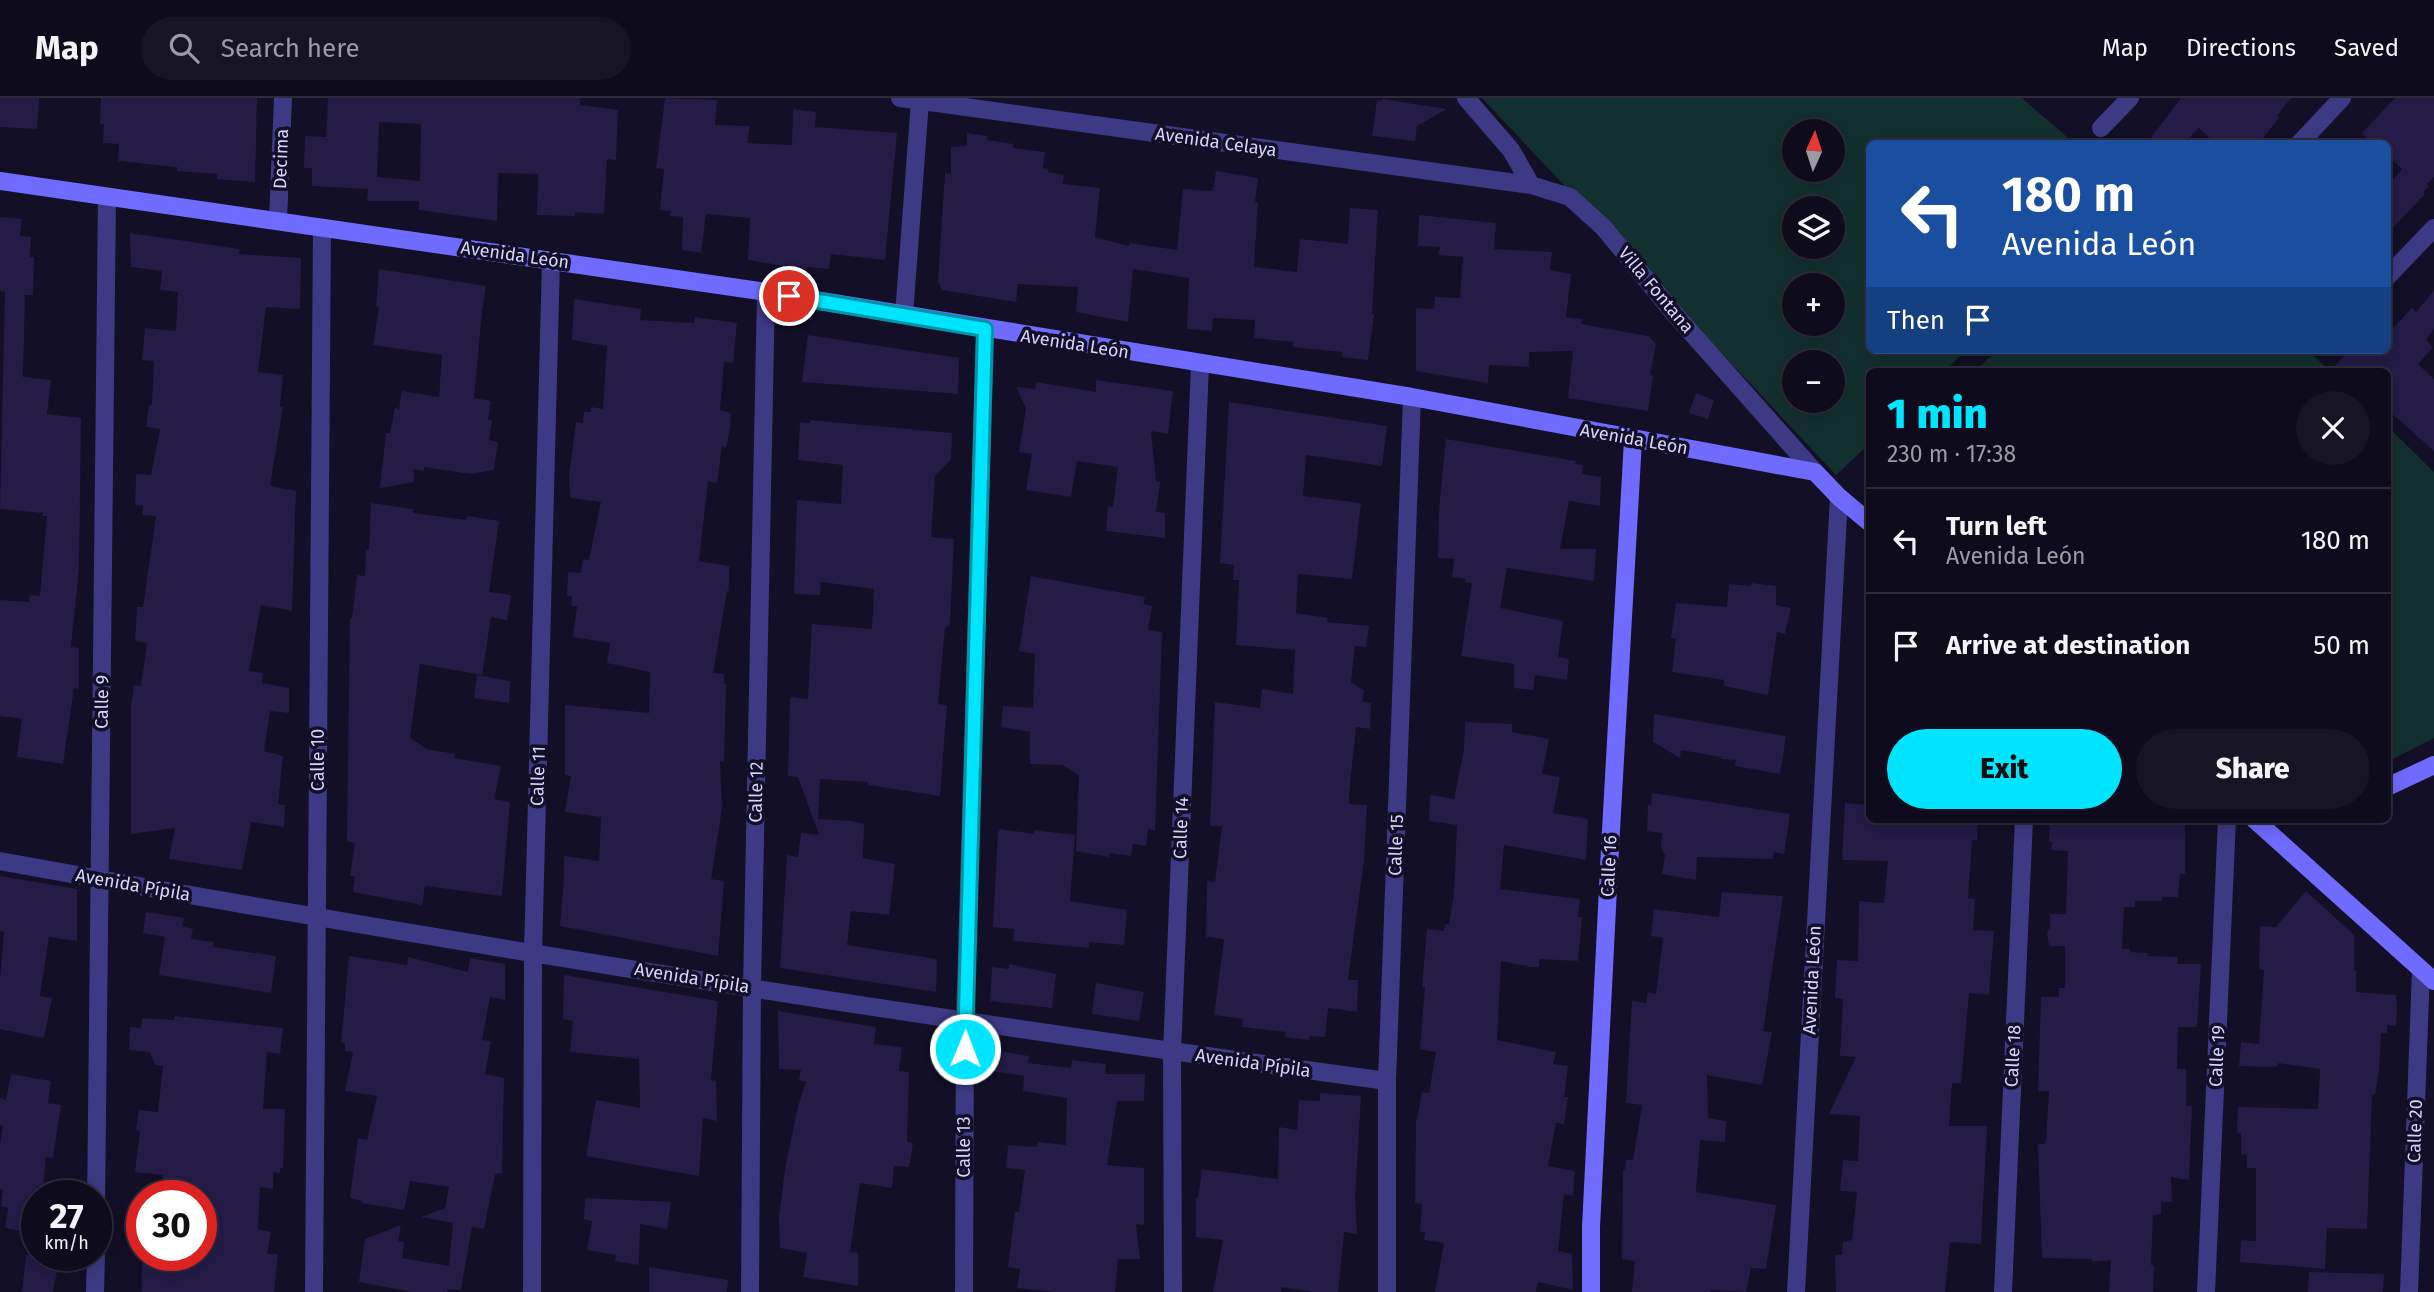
<!DOCTYPE html>
<meta charset="utf-8">
<style>
:root{--surface:#0e0b1c;--page:#171425;--text:#f1f3f6;--muted:#9b9ba3;--line:#2e2b3b;--accent:#00e5ff}
body{margin:0;font-family:"Fira Sans",sans-serif;background:var(--page);color:var(--text);height:100vh;display:flex;flex-direction:column;font-size:26px;white-space:nowrap}
*{box-sizing:border-box;margin:0}
p{font-size:23px;color:var(--muted)}
.icon{flex:none;width:38px;height:38px;fill:none;stroke:currentColor;stroke-width:2;stroke-linecap:round;stroke-linejoin:round}
.map{position:relative;flex:1;overflow:hidden}
.side{position:absolute;left:1866px;top:270px;width:525px;height:455px;display:flex;flex-direction:column;background:var(--surface);border-radius:10px;box-shadow:0 4px 18px #0003,0 0 0 2px var(--line)}
.side>*{flex:none}
.banner{position:absolute;left:1866px;top:42px;width:525px;height:214px;border-radius:10px;box-shadow:0 4px 18px #0003,0 0 0 2px var(--line);background:#1a4fa0;color:#fff;overflow:hidden}
.needle{width:46px;rotate:3deg}
.tools{position:absolute;left:1782px;top:21px;display:grid;gap:14px}
.tools a{display:grid;place-items:center;width:63px;height:63px;border-radius:50%;background:var(--surface);box-shadow:0 4px 18px #0003,0 0 0 2px var(--line);font-size:35px}
.speed{position:absolute;left:21px;top:1082px;display:flex;gap:14px;font-size:35px;font-weight:700;text-align:center}
.speed>*{display:grid;place-content:center;width:91px;height:91px;border-radius:50%;background:var(--surface);box-shadow:0 4px 18px #0003,0 0 0 2px var(--line);line-height:1}
.speed small{font-size:18px;font-weight:400}
.speed .limit{border:10px solid #d22;background:#fff;color:#111}
.pin{position:absolute;display:grid;place-items:center;width:60px;height:60px;color:#fff;margin:-30px;border:4px solid #fff;border-radius:50%;box-shadow:0 2px 7px #0007}
.me{position:absolute;width:77px;margin:-38px;rotate:1deg;stroke-linejoin:round;filter:drop-shadow(0 0 5px #0008)}
.turn{display:flex;align-items:center;gap:24px;height:147px;padding:0 21px;font-size:32px}
.turn .icon{width:91px;height:91px;stroke-width:2.5}
.turn b{display:block;font-size:49px;line-height:60px}
.then{display:flex;align-items:center;height:66px;padding:0 21px;background:#0003;gap:14px;font-size:26px}
.round{display:grid;place-items:center;flex:none;width:74px;height:74px;border-radius:37px;background:var(--page)}
.summary{display:flex;align-items:center;justify-content:space-between;height:119px;padding:0 21px}
h1{font-size:42px;font-weight:800;line-height:52px;color:var(--accent)}
.action{display:flex;gap:14px;margin-top:auto;padding:14px 21px}
.action a{flex:1;height:80px;border-radius:42px;background:var(--accent);color:#111;font-size:28px;font-weight:800;line-height:80px;text-align:center}
.action a+a{background:var(--page);color:var(--text)}
ul{padding:0;list-style:none}
li{display:flex;align-items:center;gap:21px;height:105px;padding:0 21px;border-top:2px solid var(--line)}
li div{flex:1}
li b{display:block;font-size:26px}
li em{font-style:normal}
header{display:flex;align-items:center;gap:42px;box-sizing:border-box;height:98px;padding:0 35px;background:var(--surface);border-bottom:2px solid var(--line)}
header strong{font-size:33px}
nav{display:flex;gap:38px;margin-inline-start:auto;font-size:24px}
.search{width:490px;height:63px;background:var(--page);display:flex;align-items:center;gap:18px;box-sizing:border-box;padding:0 24px;border-radius:38px;color:var(--muted);font-size:26px}
.map>svg:first-child{display:block}
.green{fill:#12302f;fill-rule:evenodd}
.building{fill:#241b47;fill-rule:evenodd}
.lines{fill:none;stroke-linecap:round;stroke-linejoin:round}
.street{stroke:#3d3a85;stroke-width:18}
.secondary{stroke:#6f6bff;stroke-width:18}
.route-casing{stroke:#0095a6;stroke-width:18}
.route{stroke:#00e5ff;stroke-width:12}
.labels{text-anchor:middle;dominant-baseline:central;stroke-width:7;stroke-linejoin:round;paint-order:stroke}
.street-label{font-size:18px;fill:#d9d4ff;stroke:#130f26}
</style>
<header>
<strong>Map</strong>
<div class="search"><svg class="icon" aria-label="search" viewBox="0 0 24 24"><circle cx="10" cy="10" r="6"/><path d="M15 15l6 6"/></svg>Search here</div>
<nav><a>Map</a><a>Directions</a><a>Saved</a></nav>
</header>
<div class="map">
<svg width="2434" height="1194" viewBox="0 0 2434 1194">
<rect width="100%" height="100%" fill="#130f26"/>
<path class="green" d="M1482 0H2022L2074 45 1869 46V252H1966L1945 273H1869V346L1836 377ZM1794 33H1832V72H1794ZM1794 110H1832V149H1794ZM1794 187H1832V226H1794ZM1794 264H1832V303H1794Z
M1997 252H2308L2330 273H1976Z
M2387 328 2434 374V640L2387 664Z"/>
<path class="building" d="M0 0H39L37 31 0 29Z
M101 0H257L255 84 217 81V76L177 73V69L118 63 119 46 103 45 104 26H100Z
M328 0H580V7L618 12 616 62 607 61 604 116 575 114V118L537 117 538 76 498 75 497 123 419 112V103H367L368 91 312 88V70H304L305 38 326 39ZM379 24 421 26 420 83 377 79Z
M665 0 717 2 715 27 750 28 747 45 792 47 793 11 816 14 815 29 897 35 885 162 831 156 829 171 807 169V172L748 162 750 120 706 116 701 155 682 152 683 119 670 118 671 113 660 112 664 71 656 70Z
M2181 0H2291L2277 18 2279 20 2258 46H2216L2199 30 2183 46H2146Z
M2395 0H2434V79L2427 86 2429 88 2423 94 2425 96 2387 136V89L2402 71 2387 57V46H2371L2362 35Z
M1382 1 1447 11 1417 28 1415 43 1372 38 1377 2 1382 3Z
M967 35 987 38V42L1013 46V50L1045 54 1043 70 1049 71 1048 74 1064 77 1063 86 1100 90 1095 139 1129 148 1130 145 1177 152 1183 91 1213 93 1216 73 1258 80 1255 104 1258 105 1254 169 1297 174 1300 141 1348 146 1350 110 1378 112 1372 216H1374L1368 262 1342 259V254L1293 249V244L1254 240 1255 222 1213 220 1212 233 1187 231 1189 180 1133 171 1128 224 1076 214 1078 189 1018 186 1016 204 942 192 938 183 945 75 951 76V49L967 48Z
M1419 117 1496 125 1494 151 1552 154 1550 172 1571 176 1566 219 1582 221 1581 226 1648 238 1656 246 1650 276 1653 278 1648 313 1568 300 1573 253 1529 254V269L1489 267 1488 285 1416 273V210L1434 211 1435 199 1460 200 1463 159 1438 157 1440 149 1418 148Z
M0 119 22 121 20 138 31 139 30 159H34L33 197H25L23 279 51 282 47 316 81 320 79 470 71 549 79 550V591L74 590 63 666 17 659 22 621 0 618V502L29 504 30 497 40 498 47 418H42L43 415 0 411 5 194 0 193Z
M130 135 240 151 239 156 301 160 300 211 266 209 258 274 283 277 280 309H283L270 388 296 393 292 513 261 507 249 573 263 575 262 585 289 590V615L270 613 264 653 283 658 278 706 285 707 284 729 251 724 242 772 169 761 175 730 131 736V609L134 587 141 588 147 545 135 543 137 509H143L156 418 142 417 143 408 135 407 136 376 151 377 160 331 146 329 149 307H152L154 263 142 262 145 230 176 233 178 194 160 192 162 173 131 169Z
M379 171 486 188 482 214 474 300 491 303 488 322H492L489 342 498 344 494 372 470 376 424 369V373L414 371V384L380 390 386 335H390L395 310 399 311 402 293 439 299 442 257 373 247 379 209 376 208Z
M2434 193V231L2426 242 2433 249 2418 266 2434 281V353L2387 311V273H2330L2350 252H2387V236L2412 210 2416 214Z
M574 201 641 211 640 222 694 225 695 219 737 225 733 265 724 264 720 312 731 315 730 331 726 350 722 348 717 385 708 383 699 463 729 468V493H727L713 575 724 576V586H726L724 664 720 663 722 710 711 781 724 783 718 858 560 828 564 780V758L599 763 601 719 565 714 571 678 565 677V607L649 615 650 574 607 565 610 545 573 539 577 508H571L572 498H567L568 474 581 475 583 461 589 462 601 404 570 400 569 379 576 324 583 325 584 314H591V309L603 311 607 248 572 242Z
M808 237 959 260 958 296 802 284Z
M1096 282 1173 293 1168 336 1151 333 1156 383 1160 384 1156 414 1165 415V440L1106 433 1108 408 1113 409 1118 369 1077 363 1071 399 1026 392 1032 356 1019 354 1026 310 1016 289 1035 291 1036 284 1096 294Z
M1696 295 1714 302 1708 321 1689 315Z
M1229 304 1387 328 1382 368 1306 357 1303 398 1361 405 1352 481 1298 476 1296 515 1328 520 1327 524 1369 528 1366 549 1355 548 1351 584 1364 592 1362 604 1371 605 1370 631 1356 629 1349 697V706L1367 707 1364 762 1348 882H1358L1357 914 1328 910 1325 939 1309 938V942L1285 939 1286 934 1242 929 1243 921 1214 917 1224 841 1206 839 1207 783 1215 784 1222 728H1210L1215 604 1260 610 1262 591 1293 596 1295 552 1236 547 1239 482H1233L1234 467 1220 465Z
M810 322 952 335 951 361 935 378 931 439 954 441 950 527 945 530 938 606 947 607 940 698 868 687V684L820 681 818 721 852 723 864 726 863 760 895 766 889 817 851 813 847 847 937 861 936 894 780 870 787 757 798 759 801 735 819 737 798 679 788 678 790 599 808 601 812 526 872 531 874 491 821 484 820 497 794 496 797 402 841 406 843 367 798 362 800 324 810 325Z
M1446 341 1576 363 1575 366 1583 367 1582 376 1601 379 1600 408 1569 403 1560 451H1596L1594 483 1507 470 1500 510 1563 523 1558 559 1569 561 1567 582 1535 577 1533 592 1514 590V566L1461 558 1472 485 1465 484 1466 481 1452 479 1454 461 1438 460 1439 410Z
M371 405 413 411V415L466 422 467 418 499 423 489 494 511 497 507 522 491 519 482 577 420 566 410 640 427 651 455 656 454 660 501 668 494 701 510 704 502 798 425 788 422 807 353 794 355 778H350L355 745 347 743 350 520H352L357 477 365 478 366 452H369Z
M1031 478 1145 499 1143 506 1152 508 1148 532 1162 534 1155 733 1148 731 1146 748 1133 746 1131 758 1110 755 1109 759 1076 753 1079 677 1062 667 1030 666V634L1001 629 1003 608 1033 610 1035 556 1019 553Z
M1751 485 1776 488V507L1791 510 1785 536 1777 534 1768 597 1724 588V582L1672 574 1676 541 1671 540 1676 505 1727 509 1729 486 1751 488Z
M477 577 510 583 509 605 474 600Z
M1654 616 1786 638 1780 676 1735 668 1736 662 1721 661V659L1681 652 1680 660 1653 644Z
M1465 624 1512 626V634L1549 641 1542 676 1560 679 1553 715 1588 721 1586 762 1504 747 1500 791 1580 801 1578 819H1582L1578 863 1539 861V869H1531L1501 863 1497 942 1556 954 1553 966 1568 968 1564 999H1568L1564 1026 1556 1025 1548 1068 1575 1073 1573 1098 1564 1096 1558 1153 1572 1156 1573 1192 1538 1184 1536 1194H1435L1444 1145 1424 1142 1425 1134H1420L1422 1106 1415 1105 1416 1025 1422 994 1429 995 1436 954 1420 951 1425 889H1422L1427 831 1444 833 1445 826H1449L1454 796 1457 727 1429 723 1430 697 1454 701 1464 651Z
M1652 695 1790 716 1784 756 1774 754 1773 761 1697 759 1696 782 1662 776 1665 757 1661 750 1662 735 1647 733 1648 707H1651Z
M1845 705 1869 707V721H1978L1977 742H1972L1968 800 1975 801 1973 832 1994 833 1989 897 1969 895 1961 985H1952L1949 1028H1987L1981 1146 1950 1144 1945 1194H1836L1835 1157H1842L1843 1144 1852 1142 1857 1094 1840 1093 1843 1062 1858 1063 1860 1018 1829 1016 1856 959 1840 958 1843 901 1835 900 1837 862 1858 863 1859 803 1884 805 1888 763 1842 762Z
M2050 721H2185V776H2180L2178 799H2162V803H2135V809H2124L2122 851H2130V854L2147 855 2148 858 2178 859 2177 866H2201L2197 929H2178L2177 971H2186V1008H2192L2189 1082 2171 1079 2172 1104H2161V1116L2153 1117 2151 1167H2154L2153 1194H2109L2111 1162 2092 1164V1161L2042 1160 2038 1046H2044L2046 1043 2049 993H2038L2041 899H2059V890H2065V848H2049L2047 834 2050 830V816H2066L2068 753 2051 752 2052 744 2049 743Z
M1000 731 1034 736V732L1075 737 1070 803 1127 812 1124 847 1089 844V850L1013 843 1014 831 993 829 998 734Z
M0 778 77 791V843L49 839 40 898 52 900 44 940 0 931V882L4 834 0 833Z
M2306 793 2354 837V872L2356 873V894L2396 897 2397 910 2396 928 2387 927V935H2381L2379 972 2375 997H2372L2367 1131 2327 1130 2325 1171 2240 1164 2241 1142 2256 1143V1070H2247V1057L2241 1056V1035H2237L2238 1009 2318 1011 2320 971 2278 965V968L2271 969 2239 968 2241 944 2259 946 2264 872 2259 871 2260 828 2276 829Z
M1722 794 1783 798 1763 933 1772 934 1762 987 1707 977 1708 1020 1726 1023 1725 1044 1700 1042 1696 1094 1776 1107 1766 1171 1751 1170 1746 1194 1710 1192V1194H1632L1635 1163 1622 1161 1623 1072H1625L1626 1062H1633L1642 1007 1626 1005 1632 903 1646 905 1648 894 1656 896 1663 840 1651 838 1654 811 1719 819Z
M146 814 184 820 182 828 193 831 191 841 214 844 213 849 276 858 271 895 159 877 165 839 143 835Z
M349 858 407 867 408 859 468 874 470 860 505 866V902L490 899 482 942 491 943 485 976 504 980 502 1075 495 1076 484 1131 472 1129 461 1192 448 1191 447 1194H412L359 1184 365 1141 401 1127 398 1143 404 1144 402 1160 449 1168 453 1125 421 1119 445 1110 449 1089 410 1083 404 1112 362 1105V1103L350 1100 358 1040 367 1042 377 998 345 993 353 954 345 953V945H341Z
M1009 866 1056 876 1052 910 990 903 992 869 1009 871Z
M564 877 718 903 711 982 716 983 717 1023 703 1020 699 1078 586 1058 596 1002 640 1010 639 961 570 954 573 923 563 921Z
M1096 885 1144 894 1139 923 1092 916Z
M778 913 876 929 874 946 902 949 899 973 909 974 907 1044 913 1045 909 1069 894 1068 892 1090 860 1085 850 1154 858 1155V1188L803 1179 807 1155 780 1150 779 1119 785 1071 798 1008 806 984 799 982 801 972 779 971Z
M175 918 283 930 280 956 267 954 263 1011H285L283 1071 280 1070V1075L273 1074V1091L260 1089 258 1131 271 1134 267 1156H278L274 1194H142V1157H201V1097H161L163 1077 135 1074 140 1033 136 1032 139 1012 158 1014 163 968 155 967 150 954 129 952 130 929 141 930 142 920 174 922Z
M992 952 1029 958 1028 965 1071 970 1072 962 1106 966 1105 976H1145L1144 1003H1117L1107 1067 1144 1070V1127L1136 1126 1140 1161H1118L1115 1194H1054L1017 1190 1020 1171 1008 1169 1015 1114H1019L1025 1072 1006 1070 1008 1047 1037 1049 1038 1044 1066 1047 1067 1000 1023 993 1024 978 990 973Z
M11 976 51 983 48 1005 61 1007 53 1060 46 1059 43 1089 37 1088V1136L5 1130 8 1110 1 1108 3 1092 0 1091V1046L3 1028 0 1027V1000L6 1002Z
M1320 995 1361 998 1355 1100 1357 1136 1344 1134 1338 1194H1313L1281 1189V1194H1213L1223 1142 1196 1139V1100H1198L1202 1071 1278 1081 1279 1029 1297 1032 1299 1002 1320 1003Z
M585 1100 671 1104 667 1131 640 1126 639 1167 615 1163 616 1157 587 1152 592 1123 584 1121Z
M26 1157H60L53 1194H22Z
M649 1169 728 1182 727 1194H649Z
M2309 1174 2384 1176 2383 1194H2308Z"/>
<g class="lines">
<path class="street" d="M900 0 1531 87
M1466 0 1511 52 1531 87 1570 99 1604 130 1672 213 1815 374
M2101 30 2130 0
M2299 46 2342 0
M278 122 283 0
M2387 179 2434 130
M904 217 920 3
M0 763C461 847 923 920 1387 983
M96 1109 107 99
M95 1194 96 1157
M314 1194 322 130
M532 1194 533 856 551 162
M750 1194 752 889 766 194
M964 1194 965 924 985 231
M1173 1194 1172 954 1200 266
M1387 1194V983L1412 299
M1796 1194 1839 399
M2003 1194 2024 721
M2206 1194 2227 721
M2409 1194 2421 872"/>
<path class="secondary" d="M0 83 766 194 1412 299 1815 374 1839 399 1869 424
M2387 689 2434 667
M2254 721 2434 883
M1591 1194V1129L1610 750 1633 342"/>
</g>
<g class="lines">
<defs>
<path id="route" d="M789 198 985 231 965 951"/>
</defs>
<use href="#route" class="route-casing"/>
<use href="#route" class="route"/>
</g>
<g class="labels">
<g class="street-label">
<text transform="translate(1216 44) rotate(8)">Avenida Celaya</text>
<text transform="translate(281 61) rotate(-88)">Decima</text>
<text transform="translate(515 157) rotate(8)">Avenida León</text>
<text transform="translate(1656 192) rotate(50)">Villa Fontana</text>
<text transform="translate(1075 246) rotate(9)">Avenida León</text>
<text transform="translate(1634 341) rotate(10)">Avenida León</text>
<text transform="translate(102 604) rotate(-89)">Calle 9</text>
<text transform="translate(318 662) rotate(-90)">Calle 10</text>
<text transform="translate(538 678) rotate(-88)">Calle 11</text>
<text transform="translate(756 694) rotate(-89)">Calle 12</text>
<text transform="translate(1181 730) rotate(-88)">Calle 14</text>
<text transform="translate(1396 747) rotate(-88)">Calle 15</text>
<text transform="translate(1609 768) rotate(-87)">Calle 16</text>
<text transform="translate(133 787) rotate(10)">Avenida Pípila</text>
<text transform="translate(692 880) rotate(9)">Avenida Pípila</text>
<text transform="translate(1812 882) rotate(-87)">Avenida León</text>
<text transform="translate(2013 958) rotate(-87)">Calle 18</text>
<text transform="translate(2217 958) rotate(-87)">Calle 19</text>
<text transform="translate(1253 965) rotate(8)">Avenida Pípila</text>
<text transform="translate(2415 1033) rotate(-88)">Calle 20</text>
<text transform="translate(964 1049) rotate(-90)">Calle 13</text>
</g>
</g>
</svg>
<div class="tools">
<a><svg class="needle" viewBox="-14 -14 28 28"><path d="M0-13l5 13h-10z" fill="#e53935"/><path d="M0 13l5-13h-10z" fill="#9b9ba3"/></svg></a>
<a><svg class="icon" aria-label="layers" viewBox="0 0 24 24"><path d="M12 4l9 5-9 5-9-5zM3 14l9 5 9-5"/></svg></a>
<a>+</a>
<a>−</a>
</div>
<div class="speed"><div>27<small>km/h</small></div><div class="limit">30</div></div>
<div class="pin" style="left:789px;top:198px;background:#d93025"><svg class="icon" aria-label="arrive" viewBox="0 0 24 24"><path d="M6 21V4h12l-3 4 3 4H6"/></svg></div>
<svg class="me" style="left:965px;top:951px" viewBox="-20 -20 40 40"><circle r="17" fill="#00e5ff" stroke="#fff" stroke-width="3"/><path d="M0-11L8 9 0 5-8 9z" fill="#fff"/></svg>
<div class="banner">
<div class="turn"><svg class="icon" aria-label="left" viewBox="0 0 24 24"><path d="M17 20v-9H6M10 6l-5 5 5 5"/></svg><div><b>180 m</b>Avenida León</div></div>
<div class="then">Then<svg class="icon" aria-label="arrive" viewBox="0 0 24 24"><path d="M6 21V4h12l-3 4 3 4H6"/></svg></div>
</div>
<section class="side">
<div class="summary"><div><h1>1 min</h1><p>230 m · 17:38</p></div><a class="round"><svg class="icon" aria-label="close" viewBox="0 0 24 24"><path d="M6 6l12 12M18 6L6 18"/></svg></a></div>
<ul>
<li><svg class="icon" aria-label="left" viewBox="0 0 24 24"><path d="M17 20v-9H6M10 6l-5 5 5 5"/></svg><div><b>Turn left</b><p>Avenida León</p></div><em>180 m</em></li>
<li><svg class="icon" aria-label="arrive" viewBox="0 0 24 24"><path d="M6 21V4h12l-3 4 3 4H6"/></svg><div><b>Arrive at destination</b></div><em>50 m</em></li>
</ul>
<div class="action"><a>Exit</a><a>Share</a></div>
</section>
</div>
